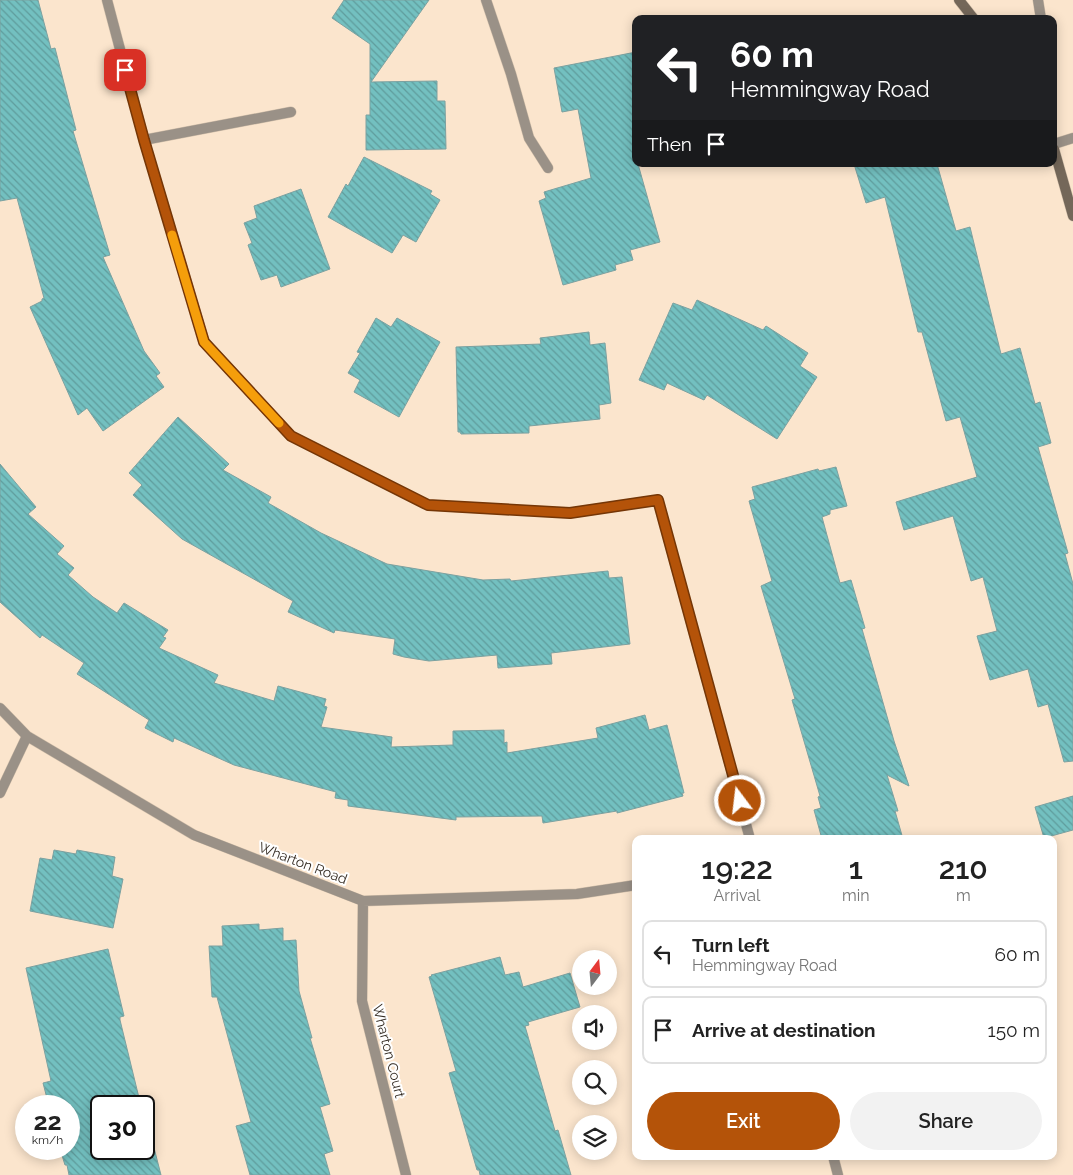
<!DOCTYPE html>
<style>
:root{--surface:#fff;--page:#f2f2f2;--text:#222;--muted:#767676;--line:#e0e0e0;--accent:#b45309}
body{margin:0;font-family:Raleway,sans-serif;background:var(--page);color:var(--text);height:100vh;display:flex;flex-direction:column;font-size:19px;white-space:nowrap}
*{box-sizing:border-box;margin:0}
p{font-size:16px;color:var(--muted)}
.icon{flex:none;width:28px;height:28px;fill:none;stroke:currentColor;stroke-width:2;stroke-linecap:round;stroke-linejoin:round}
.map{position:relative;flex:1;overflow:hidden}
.drawer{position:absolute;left:632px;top:835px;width:425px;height:325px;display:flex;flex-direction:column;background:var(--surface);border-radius:10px;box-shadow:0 2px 12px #0003}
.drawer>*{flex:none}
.guide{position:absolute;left:632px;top:15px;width:425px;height:152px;border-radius:10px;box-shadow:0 2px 12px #0003;background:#202124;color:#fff;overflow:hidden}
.needle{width:32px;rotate:16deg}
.buttons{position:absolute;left:572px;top:950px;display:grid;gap:10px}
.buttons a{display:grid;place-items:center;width:45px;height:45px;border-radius:50%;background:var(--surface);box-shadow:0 2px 12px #0003;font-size:25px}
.speed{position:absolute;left:15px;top:1095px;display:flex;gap:10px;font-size:25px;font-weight:700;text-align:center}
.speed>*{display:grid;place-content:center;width:65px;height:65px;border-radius:50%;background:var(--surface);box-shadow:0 2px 12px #0003;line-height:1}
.speed small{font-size:12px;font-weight:400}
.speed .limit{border:2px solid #111;border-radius:8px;background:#fff;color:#111}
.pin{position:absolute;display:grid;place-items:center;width:42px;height:42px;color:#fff;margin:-21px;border-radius:10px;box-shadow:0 2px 8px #0006}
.me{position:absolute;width:55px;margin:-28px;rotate:345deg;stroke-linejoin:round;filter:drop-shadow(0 0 4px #0008)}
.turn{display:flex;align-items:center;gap:18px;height:105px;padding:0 15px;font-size:22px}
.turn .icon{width:65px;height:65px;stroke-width:2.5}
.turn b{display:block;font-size:35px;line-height:42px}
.then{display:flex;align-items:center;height:48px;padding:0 15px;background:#0003;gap:10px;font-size:19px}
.eta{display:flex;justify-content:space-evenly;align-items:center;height:85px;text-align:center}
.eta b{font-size:30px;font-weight:600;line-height:35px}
.button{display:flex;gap:10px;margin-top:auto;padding:10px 15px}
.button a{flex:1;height:58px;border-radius:30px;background:var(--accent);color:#fff;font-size:20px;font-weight:600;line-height:58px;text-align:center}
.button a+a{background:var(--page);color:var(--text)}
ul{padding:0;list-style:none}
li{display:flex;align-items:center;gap:15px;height:68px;margin:0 10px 8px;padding:0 5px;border:2px solid var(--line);border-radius:10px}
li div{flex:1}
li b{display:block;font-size:19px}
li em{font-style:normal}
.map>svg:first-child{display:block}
.building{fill:url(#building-back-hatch);stroke:#7ca1a0}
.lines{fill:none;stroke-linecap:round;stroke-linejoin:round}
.lane-casing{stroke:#d3c0ab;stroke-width:11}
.street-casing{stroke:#d3c0ab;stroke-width:11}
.secondary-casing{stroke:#d3c0ab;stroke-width:11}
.lane{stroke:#9a9187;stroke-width:10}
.street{stroke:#9a9187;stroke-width:10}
.secondary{stroke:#746759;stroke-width:10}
.route-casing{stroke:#753606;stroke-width:12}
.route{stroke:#b45309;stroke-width:9}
.slow{stroke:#f59e0b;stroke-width:9}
.labels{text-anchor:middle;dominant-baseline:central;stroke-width:4;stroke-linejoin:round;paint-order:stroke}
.street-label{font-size:14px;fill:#352c23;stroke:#fff}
</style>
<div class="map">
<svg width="1073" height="1175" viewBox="0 0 1073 1175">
<defs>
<pattern id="building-back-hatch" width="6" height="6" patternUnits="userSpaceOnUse" patternTransform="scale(1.25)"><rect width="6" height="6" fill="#73c0c0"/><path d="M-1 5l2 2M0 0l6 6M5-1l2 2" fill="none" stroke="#5f9c9c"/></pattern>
</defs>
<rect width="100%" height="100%" fill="#fbe5cd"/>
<path class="building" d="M0 0H38L51 49 55 48 76 130 73 131 110 255 103 257 144 351 160 373 156 376 164 387 103 431 87 408 78 415 30 307 42 301V299L44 298 17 198 0 201Z
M344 0H429L371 82 437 81V101H445L446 149 366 150V115H370V44L332 18Z
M636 52V164H638L660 242 630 250 633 260 615 265 616 270 563 285 539 201 546 198 544 192 591 178 578 109 562 112 554 68Z
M364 157 432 191 430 194 440 200 416 242 403 235 392 253 328 217 346 184 348 186Z
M854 164H937L956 231 970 227 1001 354 1020 348 1035 404 1040 402 1051 443 1038 447 1068 553 1065 554 1073 584V761L1064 762 1048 704 1038 707 1028 669 990 680 977 636 997 631 983 577 971 581 953 516 904 530 896 502 977 477 960 417 946 421 922 332H918L885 197 866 203Z
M301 189 330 269 281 287 277 275 261 280 248 245 252 243 244 223 257 218 254 206Z
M697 300 763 330 766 326 808 353 800 366 817 377 777 439 707 395 704 400 667 383 664 390 639 380 673 303 692 310Z
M376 318 391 327 397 318 440 342 399 417 354 392 360 380 348 373 360 353 357 352Z
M589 332 590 345 605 343 611 403 599 405 600 419 529 426V433L461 434 460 432H458L456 347 541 344 540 338Z
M178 417 229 464 223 470 271 497 268 503 321 533 387 564 483 580 510 579 511 581 608 571 609 578 622 577 630 644 551 653 552 664 498 668 497 655 429 661 404 657 393 654 395 639 335 630 334 633 288 612 293 601 182 539 133 495 142 485 129 473Z
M0 464 36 507 28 514 64 546 57 554 74 568 68 575 93 597 117 613 124 603 168 630 163 637 166 638 159 648 218 675 214 683 274 701 278 686 326 699 324 706 327 707 321 727 392 737 391 747 453 745V731L504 730V743L507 742V753L598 738 596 728 645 715 649 730 667 725 684 793H682L683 796 617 813V811L543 823 542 816 456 817V820L348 806V800L335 798 336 792 234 765 174 738 173 742 145 728 149 720 77 674 84 663 42 635 40 638 0 602Z
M836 467 847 506 830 510V514L822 517 840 583 851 580 865 628 862 629 894 741 909 786 887 775 898 811H895L903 839H822L814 810 821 808 818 797 820 796 792 700 795 699 761 586 772 581 749 501 755 499 752 487 818 469 819 471Z
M1073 796V830L1044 838 1035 807Z
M54 850 76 854 77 850 115 857 112 876 123 879 113 928 30 911 40 858 52 860Z
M259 924V930L283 928V941L296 940 299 991 312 1038H310L330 1104 320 1107 333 1151 324 1154 330 1175H250L236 1126 251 1122 217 997H212L209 946H223L222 926Z
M108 949 124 1016 120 1017V1020L141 1106H101V1149H144V1119L149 1141 152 1140 161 1175H69L67 1165H65L60 1149H69V1106H49L43 1083 51 1081 26 968Z
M500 957 505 975 519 972 523 987 570 973 580 1007 528 1022 529 1025 525 1026 555 1131 558 1130 571 1175H480L479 1170H477L449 1073 456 1071 429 977 432 976 431 975Z"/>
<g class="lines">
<defs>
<path id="lane" d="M486 0 511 74 529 138 548 168"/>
<path id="street" d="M107 0 144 140 204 341 291 436 428 505 570 513 658 500 750 839
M1038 0 1041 19
M144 140 291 112
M1054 144 1073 138
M0 708 27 736 194 835 363 901 577 894 636 885
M0 793 27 736
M363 901 362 1001 406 1175
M833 1156 838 1175"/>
<path id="secondary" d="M959 0 974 19
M1054 149 1073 216"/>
</defs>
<use href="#lane" class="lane-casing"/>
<use href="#street" class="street-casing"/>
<use href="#secondary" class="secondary-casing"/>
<use href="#lane" class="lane"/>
<use href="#street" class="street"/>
<use href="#secondary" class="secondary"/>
</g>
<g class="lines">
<defs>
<path id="route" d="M125 70 144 140 204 342 291 436 428 505 570 513 658 500 740 801"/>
</defs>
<use href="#route" class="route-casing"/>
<use href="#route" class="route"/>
<path class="slow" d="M172 235 204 342 279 423"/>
</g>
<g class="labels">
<g class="street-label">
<text transform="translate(303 863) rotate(21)">Wharton Road</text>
<text transform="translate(389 1051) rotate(76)">Wharton Court</text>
</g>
</g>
</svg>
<div class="buttons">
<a><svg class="needle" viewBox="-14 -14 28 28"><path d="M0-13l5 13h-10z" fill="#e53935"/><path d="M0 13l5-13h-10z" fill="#767676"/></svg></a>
<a><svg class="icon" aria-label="sound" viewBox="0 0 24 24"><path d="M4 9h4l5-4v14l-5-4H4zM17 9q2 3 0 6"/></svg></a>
<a><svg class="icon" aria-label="search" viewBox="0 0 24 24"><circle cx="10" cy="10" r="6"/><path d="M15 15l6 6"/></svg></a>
<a><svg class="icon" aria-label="layers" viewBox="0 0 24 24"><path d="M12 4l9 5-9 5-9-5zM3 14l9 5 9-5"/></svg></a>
</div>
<div class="speed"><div>22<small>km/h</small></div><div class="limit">30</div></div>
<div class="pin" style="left:125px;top:70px;background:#d93025"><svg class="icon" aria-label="arrive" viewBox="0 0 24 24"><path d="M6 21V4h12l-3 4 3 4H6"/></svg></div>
<svg class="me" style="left:740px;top:801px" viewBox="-20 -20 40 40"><circle r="17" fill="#b45309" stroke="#fff" stroke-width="3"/><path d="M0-11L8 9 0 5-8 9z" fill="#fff"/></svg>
<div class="guide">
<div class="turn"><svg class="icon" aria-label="left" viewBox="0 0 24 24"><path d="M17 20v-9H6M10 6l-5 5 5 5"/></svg><div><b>60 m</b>Hemmingway Road</div></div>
<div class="then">Then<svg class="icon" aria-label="arrive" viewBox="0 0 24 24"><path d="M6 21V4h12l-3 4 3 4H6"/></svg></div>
</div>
<section class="drawer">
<div class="eta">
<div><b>19:22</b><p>Arrival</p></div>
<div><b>1</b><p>min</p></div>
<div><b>210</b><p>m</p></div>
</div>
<ul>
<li><svg class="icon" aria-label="left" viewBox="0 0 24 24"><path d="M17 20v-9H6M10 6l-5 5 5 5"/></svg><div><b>Turn left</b><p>Hemmingway Road</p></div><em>60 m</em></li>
<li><svg class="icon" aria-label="arrive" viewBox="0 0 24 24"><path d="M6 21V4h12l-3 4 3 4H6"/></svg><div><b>Arrive at destination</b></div><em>150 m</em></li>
</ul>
<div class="button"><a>Exit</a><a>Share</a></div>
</section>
</div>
